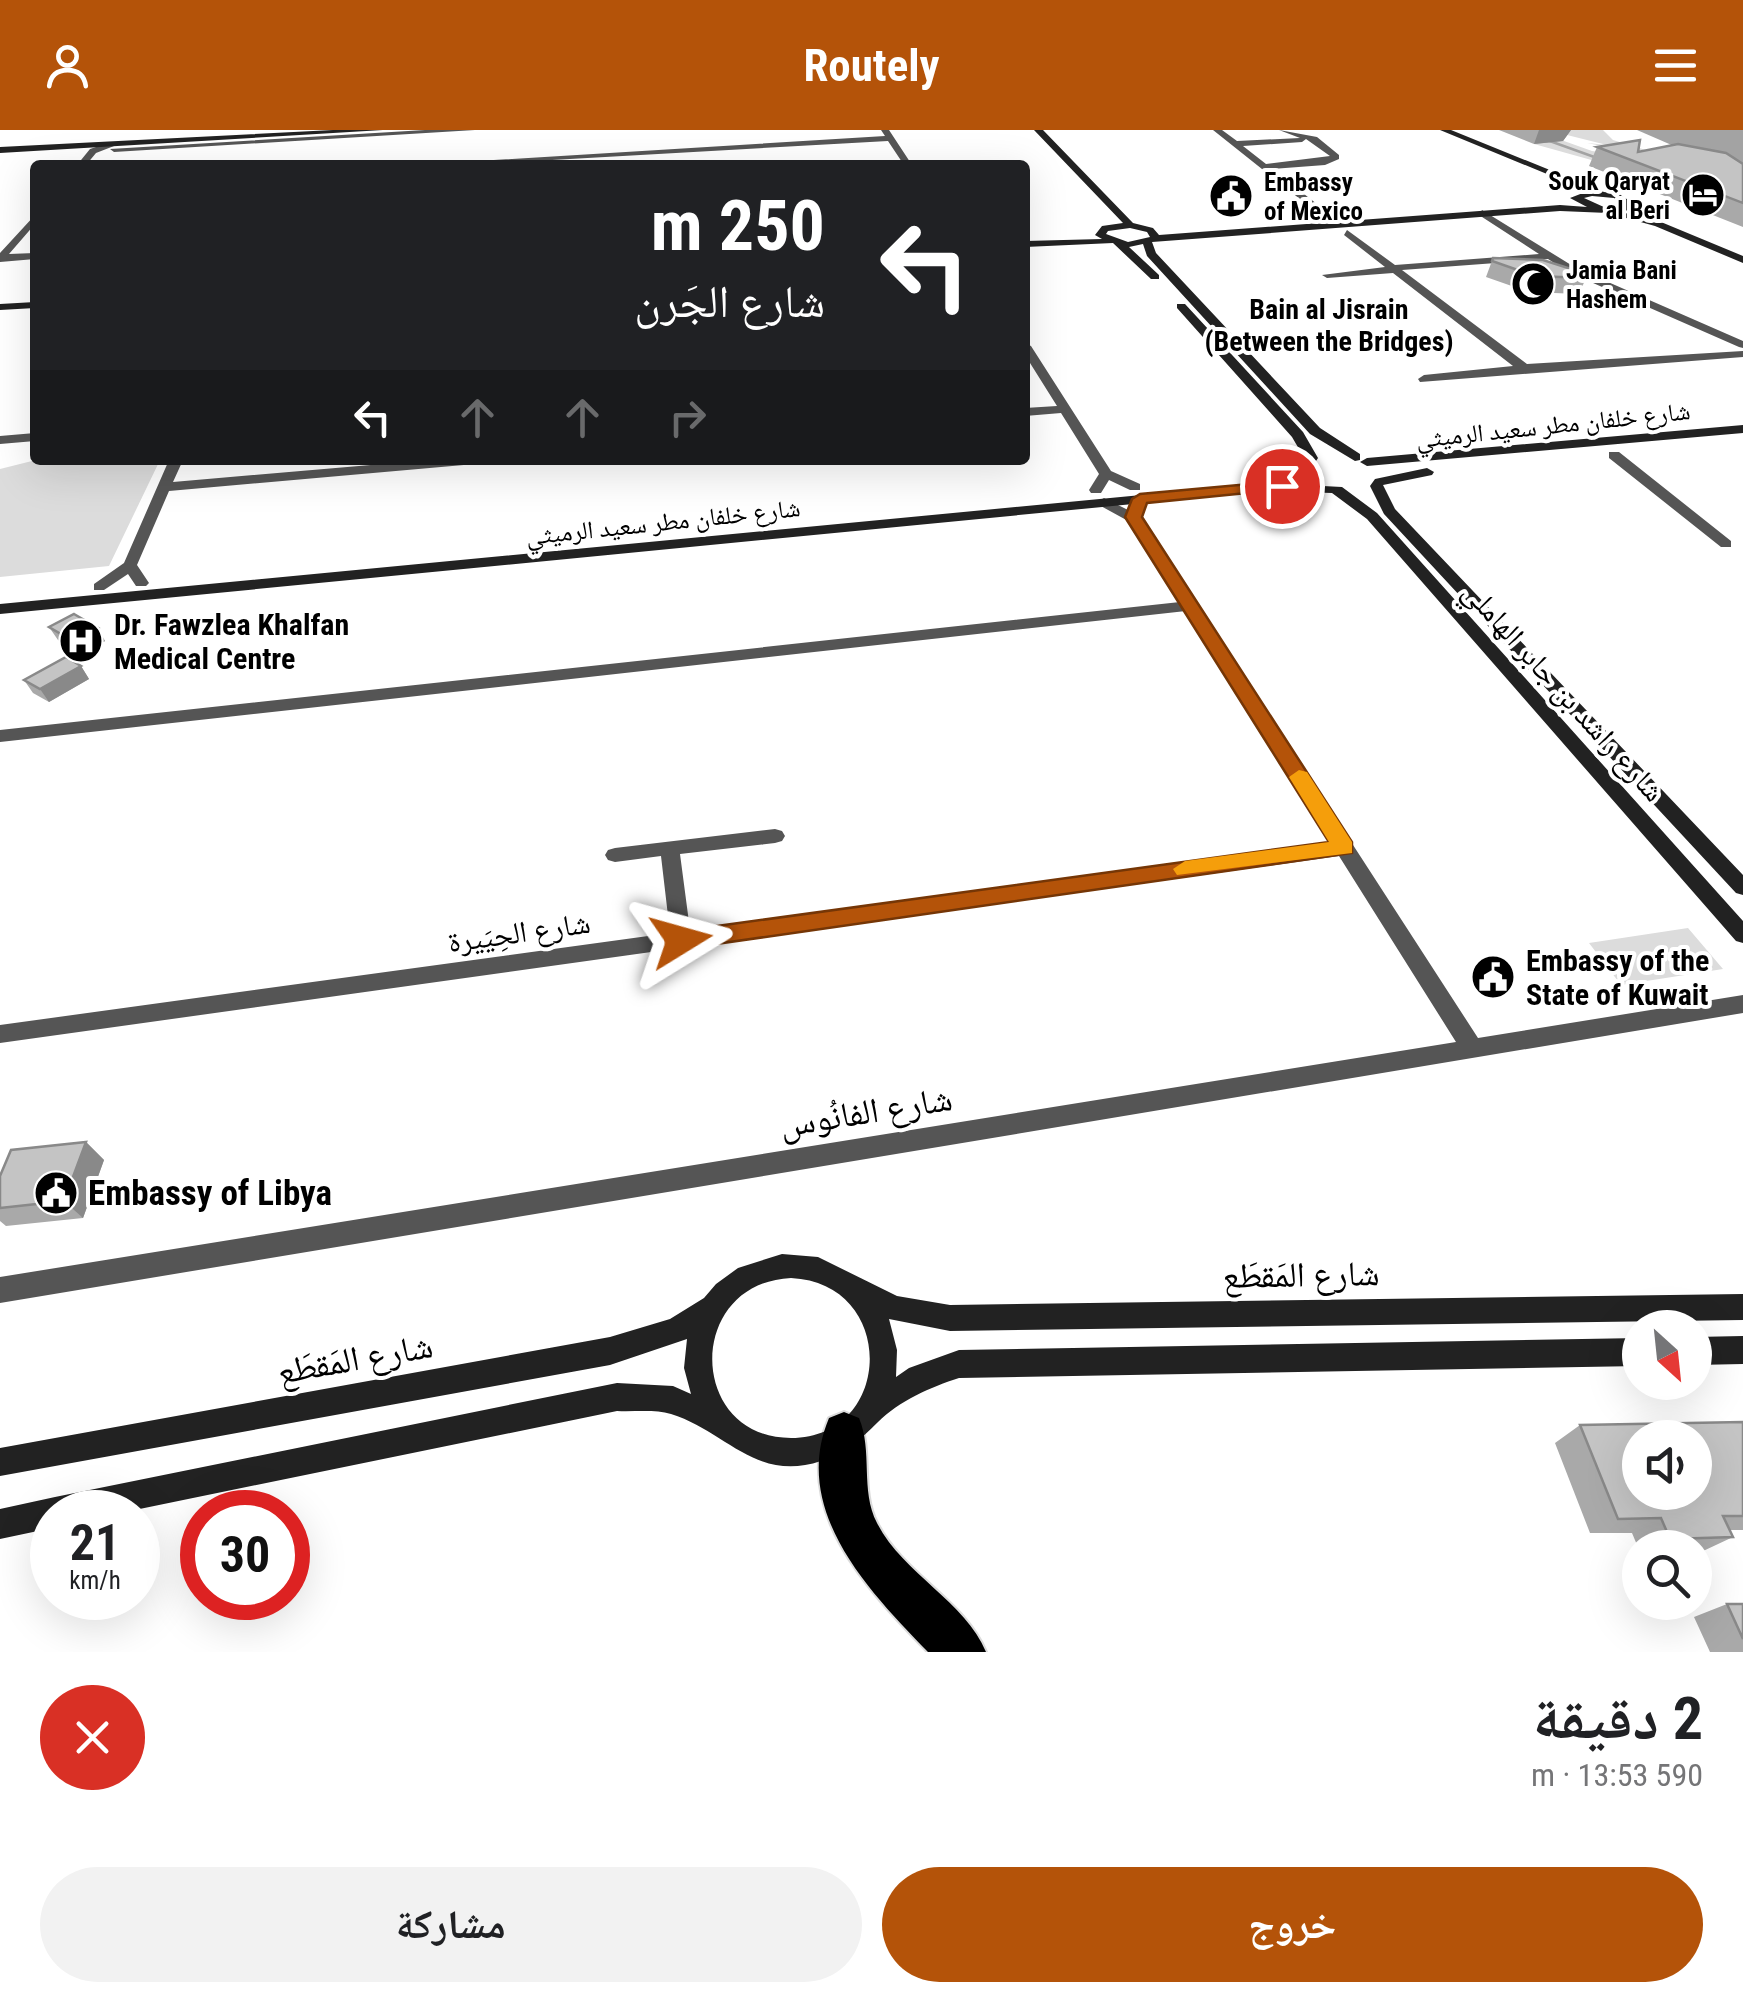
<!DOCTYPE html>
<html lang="ar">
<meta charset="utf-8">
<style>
:root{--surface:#fff;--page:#f2f2f2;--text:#202124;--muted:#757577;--accent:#b45309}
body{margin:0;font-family:"Roboto Condensed","Noto Naskh Arabic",sans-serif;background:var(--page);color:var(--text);direction:rtl;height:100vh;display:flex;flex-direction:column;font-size:38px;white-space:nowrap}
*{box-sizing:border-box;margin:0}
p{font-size:32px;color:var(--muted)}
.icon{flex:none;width:55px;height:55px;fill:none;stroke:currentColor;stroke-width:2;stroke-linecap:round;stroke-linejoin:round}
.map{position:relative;height:1522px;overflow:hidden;direction:ltr}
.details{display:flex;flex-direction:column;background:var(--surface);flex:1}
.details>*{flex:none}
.guide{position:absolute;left:30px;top:30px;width:1000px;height:305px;border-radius:10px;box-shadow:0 10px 40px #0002;direction:rtl;background:#202124;color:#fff;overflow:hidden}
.needle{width:65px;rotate:153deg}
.tools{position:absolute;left:1622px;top:1180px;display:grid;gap:20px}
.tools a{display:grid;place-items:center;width:90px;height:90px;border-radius:50%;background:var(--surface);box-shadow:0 10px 40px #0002;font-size:50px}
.speed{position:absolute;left:30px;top:1360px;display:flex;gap:20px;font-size:50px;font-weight:700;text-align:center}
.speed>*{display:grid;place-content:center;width:130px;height:130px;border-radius:50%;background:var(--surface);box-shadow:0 10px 40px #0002;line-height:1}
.speed small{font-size:25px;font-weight:400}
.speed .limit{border:15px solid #d22;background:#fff;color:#111}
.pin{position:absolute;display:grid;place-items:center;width:85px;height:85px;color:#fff;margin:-42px;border:5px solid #fff;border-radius:50%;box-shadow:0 2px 10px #0007}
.me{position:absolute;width:110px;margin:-55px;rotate:82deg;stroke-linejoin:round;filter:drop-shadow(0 0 8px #0008)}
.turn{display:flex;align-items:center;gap:35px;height:210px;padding:0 40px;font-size:45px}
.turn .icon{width:130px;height:130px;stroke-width:2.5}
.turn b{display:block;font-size:70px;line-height:85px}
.lanes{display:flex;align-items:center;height:95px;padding:0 40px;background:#0003;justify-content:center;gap:50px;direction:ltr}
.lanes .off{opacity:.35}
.round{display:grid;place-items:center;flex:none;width:105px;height:105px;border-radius:52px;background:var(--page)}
.summary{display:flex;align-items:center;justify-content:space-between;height:170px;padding:0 40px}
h1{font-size:60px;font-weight:700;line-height:75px}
.primary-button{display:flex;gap:20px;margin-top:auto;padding:20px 40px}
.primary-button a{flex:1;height:115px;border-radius:60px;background:var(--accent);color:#fff;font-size:40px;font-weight:700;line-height:115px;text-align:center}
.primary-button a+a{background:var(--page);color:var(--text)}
header{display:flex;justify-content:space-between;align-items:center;height:130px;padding:0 40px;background:var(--accent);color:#fff;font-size:45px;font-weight:700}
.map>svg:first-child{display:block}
.green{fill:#dcdcdc}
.water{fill:#a3a3a3}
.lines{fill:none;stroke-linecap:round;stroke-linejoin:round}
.stream{stroke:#a3a3a3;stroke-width:2.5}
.highway-casing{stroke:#dbdbdb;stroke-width:4}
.street{fill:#555;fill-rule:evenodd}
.secondary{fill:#222;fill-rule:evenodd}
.highway{fill:#000;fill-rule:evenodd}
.wall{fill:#a9a9a9}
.shaded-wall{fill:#898989}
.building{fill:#c4c4c4;stroke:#898989;stroke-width:2.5;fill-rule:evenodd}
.route{fill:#b45309;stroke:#753606;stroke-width:2.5}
.slow{fill:#f59e0b}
.labels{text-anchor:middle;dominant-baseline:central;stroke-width:8;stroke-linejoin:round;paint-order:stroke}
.far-poi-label{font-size:25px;font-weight:bold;fill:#000;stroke:#fff;text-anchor:start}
.far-street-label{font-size:25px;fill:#000;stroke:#fff}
.far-neighbourhood-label{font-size:28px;font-weight:bold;fill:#000;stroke:#fff}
.poi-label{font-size:30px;font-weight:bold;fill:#000;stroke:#fff;text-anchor:start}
.street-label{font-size:30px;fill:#000;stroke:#fff}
.near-street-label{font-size:35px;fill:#000;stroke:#fff}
.near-poi-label{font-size:35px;font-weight:bold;fill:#000;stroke:#fff;text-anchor:start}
</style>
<header><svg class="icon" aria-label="menu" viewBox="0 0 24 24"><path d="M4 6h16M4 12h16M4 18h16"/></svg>Routely<svg class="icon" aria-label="person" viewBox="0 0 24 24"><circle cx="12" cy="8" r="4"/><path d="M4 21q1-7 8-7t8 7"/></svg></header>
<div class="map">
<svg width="1743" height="1522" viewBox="0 0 1743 1522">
<rect width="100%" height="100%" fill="#fff"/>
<path class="green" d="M1550 0V6L1592 21 1632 26V22L1587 13 1607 15 1567 5V0H1603L1613 10 1718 42 1670 33 1691 42 1696 49 1676 52 1671 59 1656 57 1660 55 1652 52 1667 49 1660 45 1675 42 1661 36 1595 31 1534 14 1543 11 1517 1Z
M36 330H160L109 436 0 447V339Z
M1688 798 1723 839 1621 855 1589 813Z"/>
<path class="water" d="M1637 0H1743V46Z"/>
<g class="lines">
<path class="stream" d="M1547 10 1597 28"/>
<defs>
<path id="highway" d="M844 1282 859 1288C873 1321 860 1360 877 1393 903 1444 965 1471 986 1522H928C870 1462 790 1381 829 1288Z"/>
</defs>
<use href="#highway" class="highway-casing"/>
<path class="street" d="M425 0H475L114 22 110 19Z
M881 0H889L912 35H904L888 11 462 35H413L885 6Z
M1213 0H1222L1237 11 1300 8 1279 0 1317 7 1339 25V29L1325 35 1272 39 1331 85V89H1325ZM1306 9 1330 26 1266 34 1243 16 1302 12Z
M111 12 114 16 96 23 86 35H77L90 19Z
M1482 80 1576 138 1743 211V218L1739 217 1568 142 1548 129 1402 140 1527 234 1743 221V227L1420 252 1418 249 1424 245 1513 236 1393 143 1327 148 1322 145 1385 137 1344 105 1347 100 1395 135 1539 124 1479 85Z
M35 85V94L9 124 35 123V129L0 132V123Z
M1025 213 1031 216 1111 341 1140 354V360H1130L1109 350 1101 363H1091L1089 360 1099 344 1061 283 1025 286V278L1057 276 1025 225Z
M35 303V311L0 314V306Z
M1609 322H1619L1731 411V417H1721L1609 328Z
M169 330H183L173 352 429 330H482L475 334 169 361 137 435 149 453 146 456H136L128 444 104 460H94V454L124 433Z
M1104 368 1140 386 1478 908 1743 865V883L0 1173V1147L1456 912 1339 726 0 913V895L670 803 661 726 615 732 608 730 605 725 608 720 615 718 775 699 782 701 785 706 782 711 775 713 680 724 690 800 1331 713 1186 481 0 612V600L1180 472 1130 392 1099 375 1097 372Z"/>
<path class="secondary" d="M333 0H383L0 23V17Z
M1034 0H1043L1133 93 1153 98 1159 105 1560 75 1587 77 1570 68 1588 61 1440 0H1451L1604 62 1619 64 1639 77 1621 82 1661 92 1743 126V133L1655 96 1608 83 1560 81 1152 112 1156 123 1320 298 1360 324V330L1355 331 1310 304 1147 126 1143 114 1129 117 1159 145V149H1151L1113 113 1025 117V111L1102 109 1095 105 1102 96 1123 93ZM1592 66 1614 68 1625 75 1606 78 1584 68ZM1130 98 1147 102 1150 107 1128 112 1106 104 1108 101Z
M35 172V178L0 180V174Z
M1177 174H1185L1303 302 1318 328 1316 331H1306L1292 307 1177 178Z
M1743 295V303L1367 336 1360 332 1367 328Z
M1304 331 1309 332V338L1252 349 1245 345Z
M1427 338 1434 342 1432 345 1383 355 1395 379 1743 745V765L1736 763 1384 384 1370 356 1375 349Z
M1267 353 1342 357 1377 383 1743 791V813L1736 811 1367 389 1332 363 1267 361 0 484V474Z
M782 1124 818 1127 897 1166 950 1175 1743 1164V1190L950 1201 889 1189 897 1220 896 1247 909 1238 959 1220 1640 1208V1236L959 1248C931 1257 899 1271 878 1292 860 1310 846 1323 821 1331 756 1353 726 1301 671 1284 655 1279 634 1282 617 1281L125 1382H52V1398L0 1409V1379L55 1367 617 1253 673 1256 691 1264 684 1238 687 1209 610 1235 0 1346V1318L610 1207 670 1189 704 1168 716 1154 738 1138ZM791 1148C898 1153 894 1308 791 1308 687 1308 685 1153 791 1148Z
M1743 1206V1234L1695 1235V1207Z"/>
<use href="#highway" class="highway"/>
</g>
<path class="wall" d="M1499 0H1571L1563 11 1534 14Z
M1597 17 1743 34V97L1589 36Z
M1493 128 1586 148 1579 164 1529 162 1486 147Z
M49 497 105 511 81 524 58 510Z
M81 536 89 549 49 572 33 563 24 550Z
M86 1012 104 1030 83 1088 6 1096 0 1091V1046Z
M1743 1292V1400H1730L1733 1407 1701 1422H1695V1418H1640V1422L1632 1403H1590L1555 1313 1580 1295Z
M1727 1474H1743V1522H1710L1694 1487Z"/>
<path class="shaded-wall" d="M1539 0H1571L1563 11 1534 14Z
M98 498 105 511 81 524 73 511Z
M81 536 89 549 49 572 40 559Z
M86 1012 104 1030 83 1088 64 1071Z"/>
<path class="building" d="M1640 10 1638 22 1678 14 1726 23 1743 34V73L1597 17Z
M1493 128 1543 130 1587 144 1586 148 1535 146 1492 131Z
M74 484 98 498 73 511 49 497Z
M66 527 81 536 40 559 24 550Z
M86 1012 64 1071 0 1078V1046L11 1020Z
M1743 1292V1386H1723L1733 1407 1670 1409 1661 1388 1618 1389 1580 1295ZM1640 1308H1695V1362H1640Z
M1727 1474H1743V1509Z"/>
<path class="route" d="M1282 351 1287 352V359L1147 373 1142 387 1352 712V723L681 819 673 816 669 810 681 801 1329 712 1125 387 1132 369 1140 364Z"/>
<path class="slow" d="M1299 640 1307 642 1352 712V723L1177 745 1173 739 1185 731 1329 712 1289 647Z"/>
<defs>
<symbol id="hotel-disc" viewBox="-11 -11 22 22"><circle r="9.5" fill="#000" stroke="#fff"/><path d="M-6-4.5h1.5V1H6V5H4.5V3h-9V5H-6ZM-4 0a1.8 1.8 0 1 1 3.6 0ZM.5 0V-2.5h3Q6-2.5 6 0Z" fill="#fff"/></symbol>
<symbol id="civic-disc" viewBox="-11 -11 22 22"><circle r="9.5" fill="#000" stroke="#fff"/><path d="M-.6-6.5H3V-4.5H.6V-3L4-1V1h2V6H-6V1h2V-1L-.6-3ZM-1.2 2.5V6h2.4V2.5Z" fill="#fff"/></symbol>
<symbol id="mosque-disc" viewBox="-11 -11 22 22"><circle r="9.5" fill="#000" stroke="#fff"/><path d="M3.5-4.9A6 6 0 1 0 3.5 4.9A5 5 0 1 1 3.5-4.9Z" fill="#fff"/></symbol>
<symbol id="hospital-disc" viewBox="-11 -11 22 22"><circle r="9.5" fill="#000" stroke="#fff"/><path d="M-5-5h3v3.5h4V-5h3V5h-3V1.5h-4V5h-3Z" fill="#fff"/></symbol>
</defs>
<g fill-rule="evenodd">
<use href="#hotel-disc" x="1678" y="40" width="50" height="50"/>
<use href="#civic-disc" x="1206" y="41" width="50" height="50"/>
<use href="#mosque-disc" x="1508" y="129" width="50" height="50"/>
<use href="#hospital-disc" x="56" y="486" width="50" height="50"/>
<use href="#civic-disc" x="1468" y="822" width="50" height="50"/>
<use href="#civic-disc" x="31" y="1038" width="50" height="50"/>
</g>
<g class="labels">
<g class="far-poi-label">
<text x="1670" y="51" text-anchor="end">Souk Qaryat<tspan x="1670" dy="29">al Beri</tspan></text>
<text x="1264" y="52">Embassy<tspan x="1264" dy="29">of Mexico</tspan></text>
<text x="1566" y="140">Jamia Bani<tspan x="1566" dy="29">Hashem</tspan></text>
</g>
<g class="far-street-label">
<text transform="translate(1553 295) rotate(-6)">شارع خلفان مطر سعيد الرميثي</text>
<text transform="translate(663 392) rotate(-6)">شارع خلفان مطر سعيد الرميثي</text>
</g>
<g class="far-neighbourhood-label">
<text x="1329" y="179">Bain al Jisrain<tspan x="1329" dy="32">(Between the Bridges)</tspan></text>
</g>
<g class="poi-label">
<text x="114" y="494">Dr. Fawzlea Khalfan<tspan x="114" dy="34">Medical Centre</tspan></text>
<text x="1526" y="830">Embassy of the<tspan x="1526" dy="34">State of Kuwait</tspan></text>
</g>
<g class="street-label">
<text transform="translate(1564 561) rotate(48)">شارع راشد بن جابر الهاملي</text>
<text transform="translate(519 802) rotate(-8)">شارع الحِيَيرة</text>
</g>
<g class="near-street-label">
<text transform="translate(866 982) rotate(-9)">شارع الفانُوس</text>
<text transform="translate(1301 1145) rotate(-1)">شارع المَقطَع</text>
<text transform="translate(355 1229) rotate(-10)">شارع المَقطَع</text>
</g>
<g class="near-poi-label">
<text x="88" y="1063">Embassy of Libya</text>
</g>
</g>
</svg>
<div class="tools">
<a><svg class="needle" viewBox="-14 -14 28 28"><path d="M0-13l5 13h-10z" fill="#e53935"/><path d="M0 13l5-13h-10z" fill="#757577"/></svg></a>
<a><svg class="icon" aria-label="sound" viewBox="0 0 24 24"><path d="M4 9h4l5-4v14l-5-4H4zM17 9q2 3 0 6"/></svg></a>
<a><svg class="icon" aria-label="search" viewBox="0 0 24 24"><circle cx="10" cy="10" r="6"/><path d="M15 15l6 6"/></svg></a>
</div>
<div class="speed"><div>21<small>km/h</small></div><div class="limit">30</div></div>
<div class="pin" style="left:1282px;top:356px;background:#d93025"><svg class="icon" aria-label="arrive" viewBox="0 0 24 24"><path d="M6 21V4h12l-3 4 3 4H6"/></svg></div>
<svg class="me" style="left:681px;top:810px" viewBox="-20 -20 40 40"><path d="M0-17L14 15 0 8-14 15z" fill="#b45309" stroke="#fff" stroke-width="4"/></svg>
<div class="guide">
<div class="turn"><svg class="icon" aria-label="left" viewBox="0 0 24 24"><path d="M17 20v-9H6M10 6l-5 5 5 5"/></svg><div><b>250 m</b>شارع الجَرن</div></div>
<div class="lanes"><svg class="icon" aria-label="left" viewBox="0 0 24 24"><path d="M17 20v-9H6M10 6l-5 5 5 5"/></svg><svg class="icon off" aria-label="ahead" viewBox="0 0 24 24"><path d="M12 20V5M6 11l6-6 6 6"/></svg><svg class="icon off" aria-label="ahead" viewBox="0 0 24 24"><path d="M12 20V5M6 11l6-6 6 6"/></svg><svg class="icon off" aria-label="right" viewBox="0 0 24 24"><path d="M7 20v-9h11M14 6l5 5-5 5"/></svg></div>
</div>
</div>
<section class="details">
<div class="summary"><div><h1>2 دقيقة</h1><p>590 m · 13:53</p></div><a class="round" style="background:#d93025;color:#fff"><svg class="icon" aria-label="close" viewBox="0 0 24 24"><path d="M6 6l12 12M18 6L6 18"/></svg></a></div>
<div class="primary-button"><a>خروج</a><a>مشاركة</a></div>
</section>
